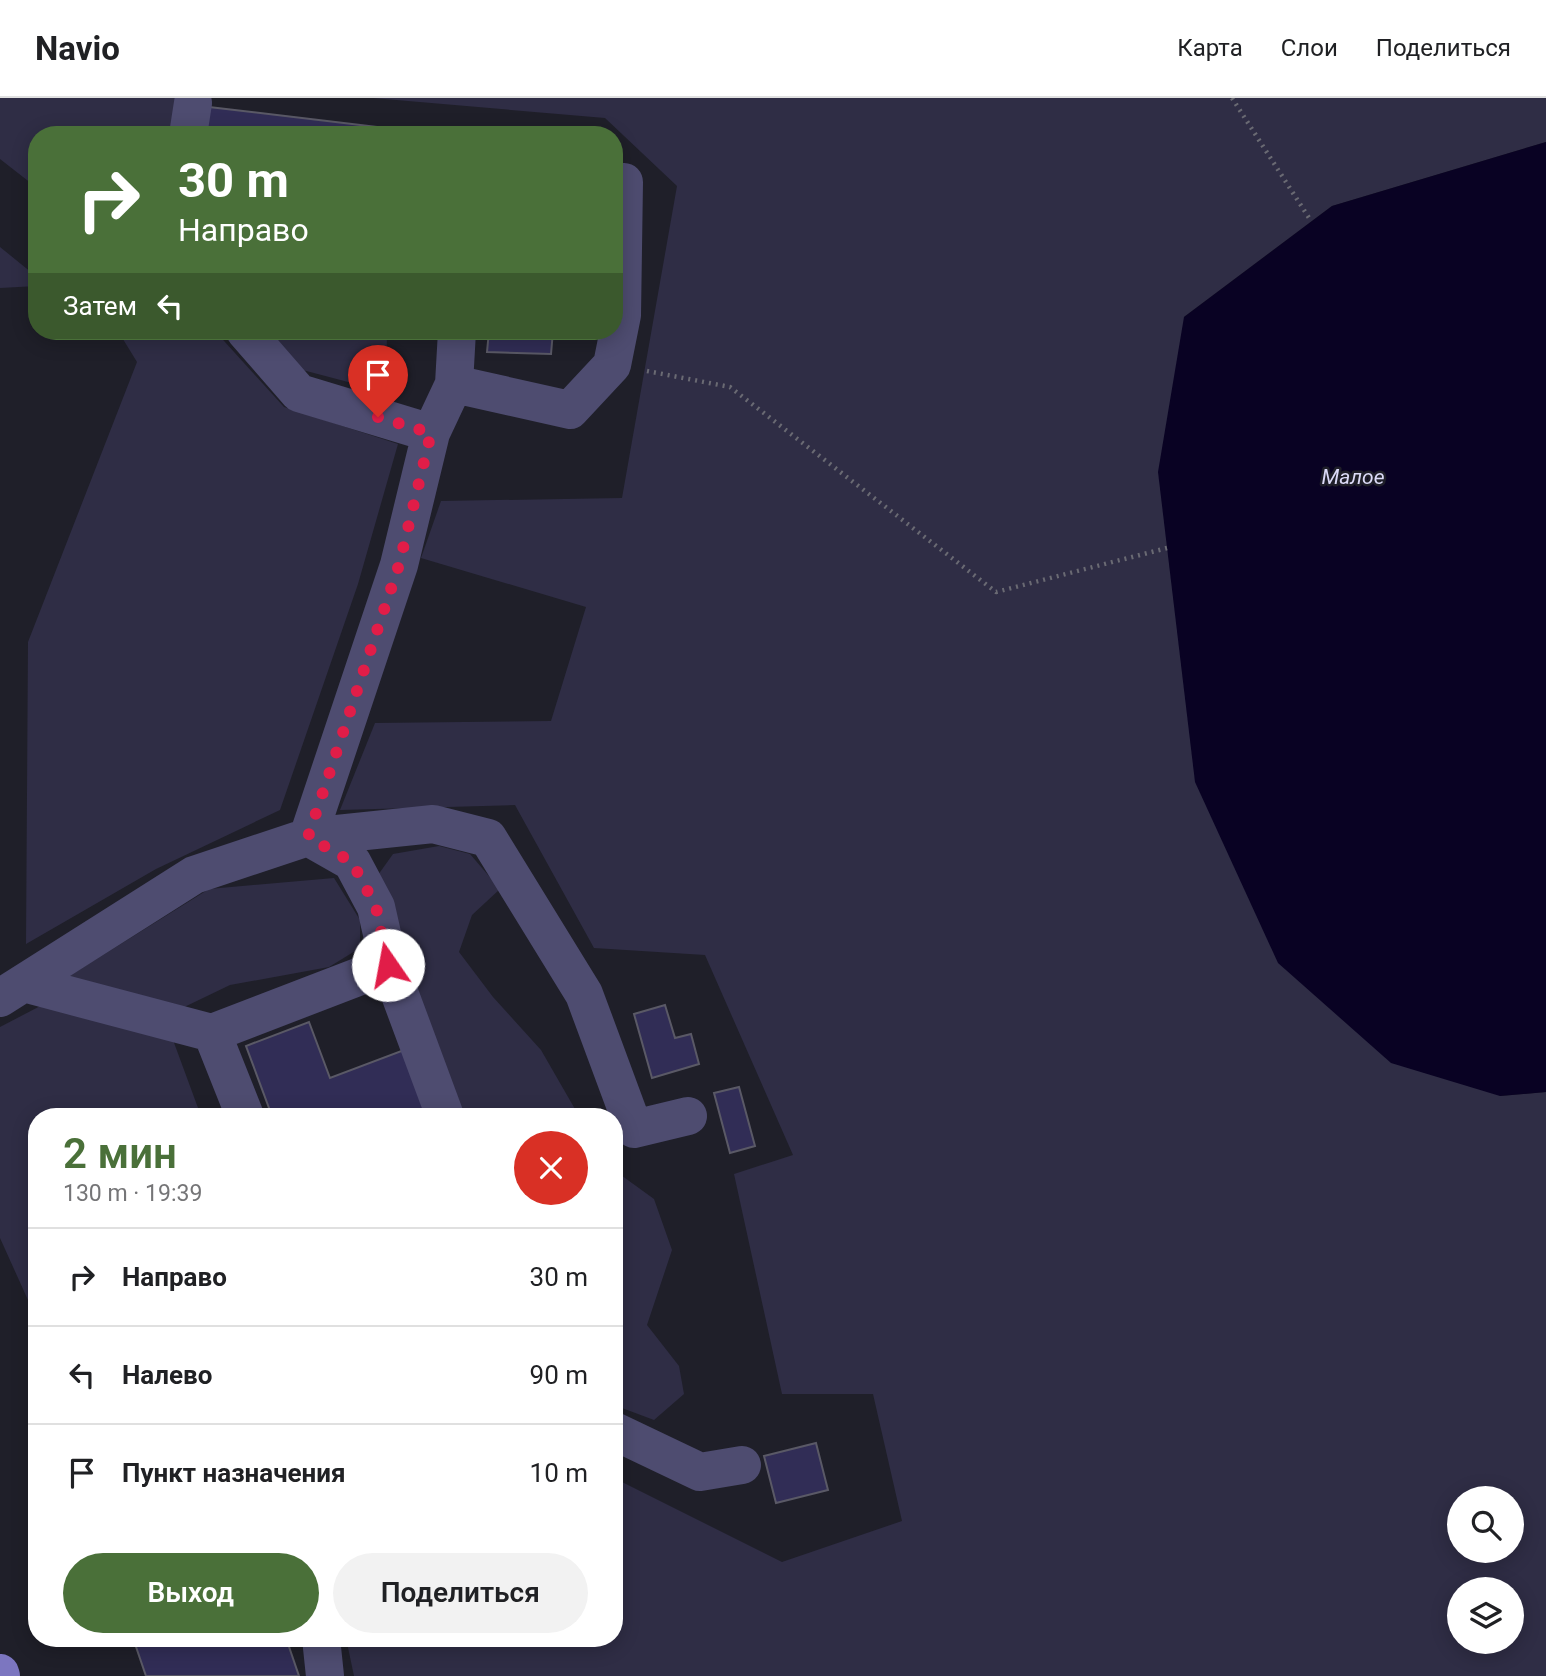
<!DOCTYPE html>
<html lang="ru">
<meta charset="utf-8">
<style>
:root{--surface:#fff;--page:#f2f2f2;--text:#202124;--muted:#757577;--line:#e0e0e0;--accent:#4a7039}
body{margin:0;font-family:Roboto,sans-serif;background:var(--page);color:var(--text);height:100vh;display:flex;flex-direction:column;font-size:26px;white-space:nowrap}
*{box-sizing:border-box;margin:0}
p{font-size:23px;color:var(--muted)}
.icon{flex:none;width:38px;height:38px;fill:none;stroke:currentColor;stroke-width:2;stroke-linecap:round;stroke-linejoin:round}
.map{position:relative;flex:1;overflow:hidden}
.drawer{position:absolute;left:28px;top:1010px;width:595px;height:539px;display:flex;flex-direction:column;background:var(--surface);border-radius:28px;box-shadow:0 4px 18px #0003}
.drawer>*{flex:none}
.guide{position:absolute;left:28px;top:28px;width:595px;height:214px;border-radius:28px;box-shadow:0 4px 18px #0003;background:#4a7039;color:#fff;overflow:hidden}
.controls{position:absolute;left:1447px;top:1388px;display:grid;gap:14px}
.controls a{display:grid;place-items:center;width:77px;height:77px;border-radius:50%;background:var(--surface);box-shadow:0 4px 18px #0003;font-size:35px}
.pin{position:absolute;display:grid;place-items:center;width:60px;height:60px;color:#fff;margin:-72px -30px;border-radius:50% 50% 50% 0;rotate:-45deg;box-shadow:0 0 7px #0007}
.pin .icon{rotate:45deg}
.me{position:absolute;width:77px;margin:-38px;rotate:348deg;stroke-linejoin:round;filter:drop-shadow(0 0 5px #0008)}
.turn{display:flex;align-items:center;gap:24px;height:147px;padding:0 35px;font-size:32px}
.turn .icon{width:91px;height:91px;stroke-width:2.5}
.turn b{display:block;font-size:49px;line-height:60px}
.then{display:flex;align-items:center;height:66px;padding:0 35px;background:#0003;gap:14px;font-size:26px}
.round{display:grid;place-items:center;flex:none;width:74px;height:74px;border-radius:37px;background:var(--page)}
.headline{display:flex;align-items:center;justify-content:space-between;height:119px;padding:0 35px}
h1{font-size:42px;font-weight:600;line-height:52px;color:var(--accent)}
.cta{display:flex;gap:14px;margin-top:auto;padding:14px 35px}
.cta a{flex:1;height:80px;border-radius:42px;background:var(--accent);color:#fff;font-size:28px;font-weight:600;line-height:80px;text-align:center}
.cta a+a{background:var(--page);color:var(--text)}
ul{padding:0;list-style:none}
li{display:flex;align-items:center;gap:21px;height:98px;padding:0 35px;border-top:2px solid var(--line)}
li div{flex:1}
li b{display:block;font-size:26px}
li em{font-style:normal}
header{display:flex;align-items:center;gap:42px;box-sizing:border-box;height:98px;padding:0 35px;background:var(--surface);border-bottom:2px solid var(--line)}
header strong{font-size:33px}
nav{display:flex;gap:38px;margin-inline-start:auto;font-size:24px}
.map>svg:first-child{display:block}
.green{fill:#2f2d45;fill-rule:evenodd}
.water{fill:#090223}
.building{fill:#312d56;stroke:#5a5966;stroke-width:2}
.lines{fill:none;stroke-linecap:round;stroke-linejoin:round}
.path{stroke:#6a6a73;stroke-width:4.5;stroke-dasharray:2 5;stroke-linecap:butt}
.minor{stroke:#4e4c70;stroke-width:38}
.major{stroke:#7c76c0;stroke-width:38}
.route{stroke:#e11d48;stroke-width:12;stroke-dasharray:0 21.6}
.labels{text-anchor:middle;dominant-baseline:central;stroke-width:5;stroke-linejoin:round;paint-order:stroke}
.water-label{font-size:21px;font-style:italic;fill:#dbdaf7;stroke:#1f1f29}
</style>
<header>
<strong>Navio</strong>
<nav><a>Карта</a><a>Слои</a><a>Поделиться</a></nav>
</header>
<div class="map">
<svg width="1546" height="1578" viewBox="0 0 1546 1578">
<rect width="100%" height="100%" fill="#1f1f29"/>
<path class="green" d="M0 0H176L170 37H37V93L32 86 0 61Z
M373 0H1546V44L1332 108 1184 219 1500 998 1546 994V1578H354L346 1540H614V1380L782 1464 902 1423 873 1296H782L734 1076 793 1057 705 857 594 850 515 707 340 712 375 625 551 623 586 509 421 460 441 403 622 400 677 88 605 20ZM1460 1400H1512V1452H1460ZM1460 1491H1512V1544H1460Z
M0 149 37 179V188L0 190Z
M118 233H215L284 309 398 346 358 486 280 712 156 771 26 846 28 544 137 264Z
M261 233H387L386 294 295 270Z
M439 748 470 756 500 791 472 817 459 854 493 899 541 952 579 1018H461L378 777 393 756Z
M334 780 360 822V850L329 869 230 887 176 913 63 882 209 791Z
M48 904 173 942 201 1018H37V1222L0 1140V929Z
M614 1072 654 1101 672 1152 647 1227 679 1268 684 1296 654 1322 614 1307Z"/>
<path class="water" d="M1546 44V994L1500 998 1391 965 1278 865 1195 684 1158 374 1184 219 1332 108Z"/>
<path class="building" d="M209 9 444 37H206Z
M489 233H553L551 256 487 254Z
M665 907 675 940 691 936 699 966 652 980 634 916Z
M309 924 330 980 404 952 426 1011 407 1018H272L246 948Z
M739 989 755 1048 730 1055 714 995Z
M816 1345 828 1392 776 1405 764 1358Z
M133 1540H286L299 1578H146Z"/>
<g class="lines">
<path class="path" d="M1232 0 1311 123
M647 273 730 289 996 494 1167 450"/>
<path class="minor" d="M188 37 193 5
M245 233 299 295 431 335
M454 286 570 312 612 267 622 217 624 84
M27 886 212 935 389 867
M0 900 194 777 308 739 399 467 431 335 454 286 457 233
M212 935 245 1018
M445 1018 389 867 376 809 352 764 308 739 433 726 488 740 584 896 634 1031 688 1018
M614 1333 700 1374 742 1367
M321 1540 325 1578"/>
<path class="major" d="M0 1575 1 1578"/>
</g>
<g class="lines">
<path class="route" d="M378 319 431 335 399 467 308 739 352 764 376 809 388 867"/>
</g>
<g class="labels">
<g class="water-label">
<text x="1353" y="379">Малое</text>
</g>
</g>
</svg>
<div class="controls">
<a><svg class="icon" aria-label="search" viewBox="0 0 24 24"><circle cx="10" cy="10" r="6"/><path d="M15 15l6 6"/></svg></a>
<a><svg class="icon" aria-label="layers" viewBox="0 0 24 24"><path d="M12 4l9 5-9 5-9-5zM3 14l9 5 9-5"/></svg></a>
</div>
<div class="pin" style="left:378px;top:319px;background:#d93025"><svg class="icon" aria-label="arrive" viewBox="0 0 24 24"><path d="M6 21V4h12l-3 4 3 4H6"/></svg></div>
<svg class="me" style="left:388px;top:867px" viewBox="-20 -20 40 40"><circle r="19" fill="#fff"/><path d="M0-13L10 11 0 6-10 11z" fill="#e11d48"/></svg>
<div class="guide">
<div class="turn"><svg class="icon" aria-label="right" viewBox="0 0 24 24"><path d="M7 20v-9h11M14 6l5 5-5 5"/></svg><div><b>30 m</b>Направо</div></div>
<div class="then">Затем<svg class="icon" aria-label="left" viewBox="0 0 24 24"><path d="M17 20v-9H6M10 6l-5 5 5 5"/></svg></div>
</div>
<section class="drawer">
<div class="headline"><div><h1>2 мин</h1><p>130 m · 19:39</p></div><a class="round" style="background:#d93025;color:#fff"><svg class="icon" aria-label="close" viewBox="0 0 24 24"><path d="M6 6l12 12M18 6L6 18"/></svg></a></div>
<ul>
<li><svg class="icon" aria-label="right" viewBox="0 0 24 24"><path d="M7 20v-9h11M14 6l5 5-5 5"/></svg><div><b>Направо</b></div><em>30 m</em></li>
<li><svg class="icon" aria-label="left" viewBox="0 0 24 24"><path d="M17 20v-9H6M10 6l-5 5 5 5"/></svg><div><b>Налево</b></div><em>90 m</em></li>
<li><svg class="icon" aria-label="arrive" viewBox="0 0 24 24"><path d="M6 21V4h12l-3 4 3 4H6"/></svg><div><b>Пункт назначения</b></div><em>10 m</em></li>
</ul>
<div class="cta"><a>Выход</a><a>Поделиться</a></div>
</section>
</div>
